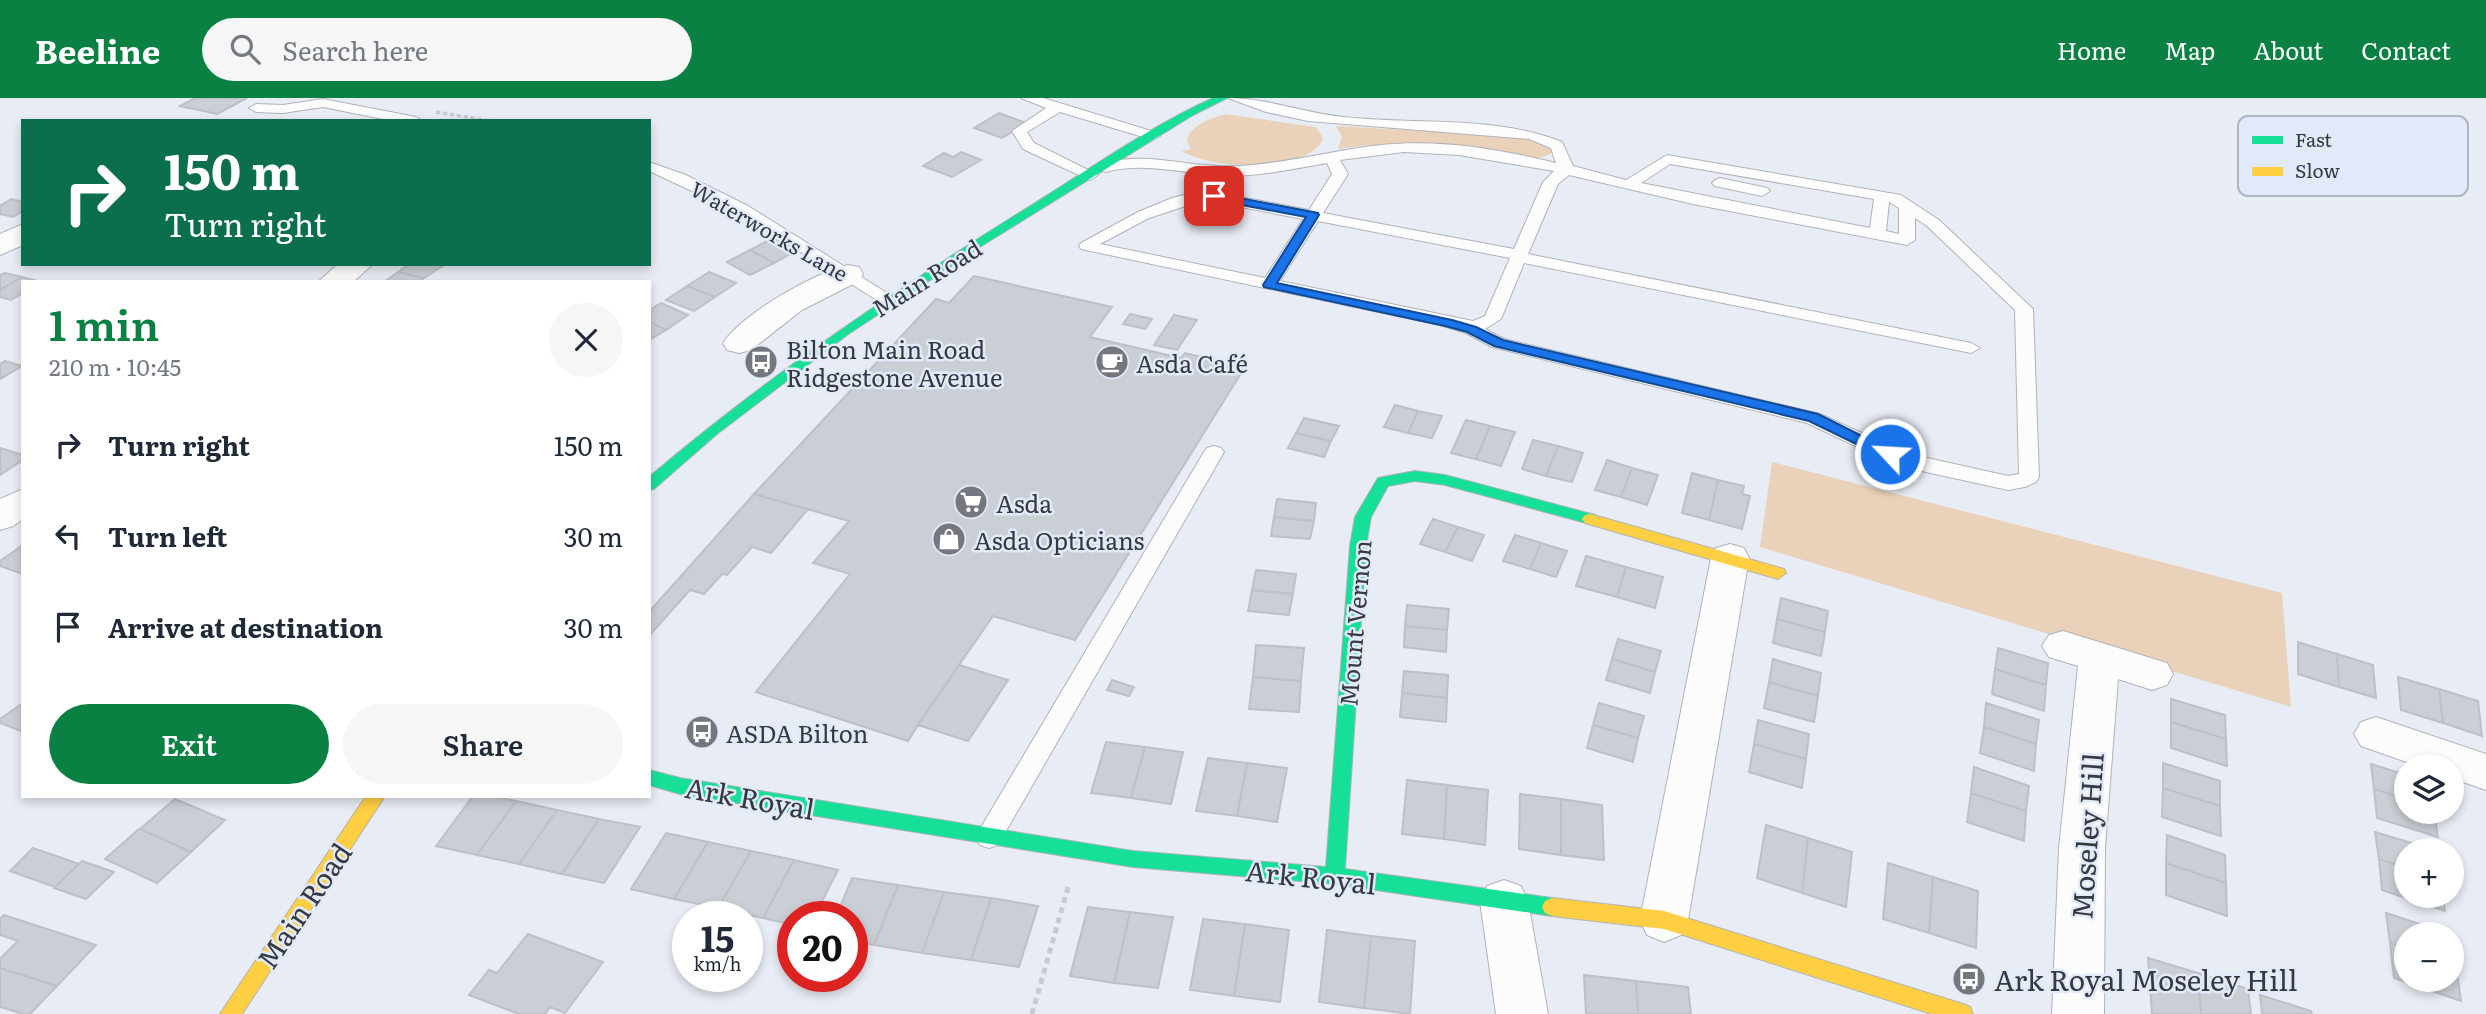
<!DOCTYPE html>
<meta charset="utf-8">
<style>
:root{--surface:#fff;--page:#f6f6f7;--text:#1f2937;--muted:#747a83;--accent:#0b8043}
body{margin:0;font-family:Literata,serif;background:var(--page);color:var(--text);height:100vh;display:flex;flex-direction:column;font-size:26px;white-space:nowrap}
*{box-sizing:border-box;margin:0}
p{font-size:23px;color:var(--muted)}
.icon{flex:none;width:38px;height:38px;fill:none;stroke:currentColor;stroke-width:2;stroke-linecap:round;stroke-linejoin:round}
.map{position:relative;flex:1;overflow:hidden}
.details{position:absolute;left:21px;top:182px;width:630px;height:518px;display:flex;flex-direction:column;background:var(--surface);border-radius:0px;box-shadow:0 4px 10px #0003}
.details>*{flex:none}
.top-card{position:absolute;left:21px;top:21px;width:630px;height:147px;border-radius:0px;box-shadow:0 4px 10px #0003;background:#0b6e4f;color:#fff;overflow:hidden}
.fabs{position:absolute;left:2394px;top:656px;display:grid;gap:14px}
.fabs a{display:grid;place-items:center;width:70px;height:70px;border-radius:50%;background:var(--surface);box-shadow:0 4px 10px #0003;font-size:35px}
.speed{position:absolute;left:672px;top:803px;display:flex;gap:14px;font-size:35px;font-weight:700;text-align:center}
.speed>*{display:grid;place-content:center;width:91px;height:91px;border-radius:50%;background:var(--surface);box-shadow:0 4px 10px #0003;line-height:1}
.speed small{font-size:18px;font-weight:400}
.speed .limit{border:10px solid #d22;background:#fff;color:#111}
.pin{position:absolute;display:grid;place-items:center;width:60px;height:60px;color:#fff;margin:-30px;border-radius:14px;box-shadow:0 4px 10px #0006}
.me{position:absolute;width:77px;margin:-38px;rotate:295deg;stroke-linejoin:round;filter:drop-shadow(0 0 5px #0008)}
.turn{display:flex;align-items:center;gap:24px;height:147px;padding:0 28px;font-size:32px}
.turn .icon{width:91px;height:91px;stroke-width:2.5}
.turn b{display:block;font-size:49px;line-height:60px}
.round{display:grid;place-items:center;flex:none;width:74px;height:74px;border-radius:37px;background:var(--page)}
.headline{display:flex;align-items:center;justify-content:space-between;height:119px;padding:0 28px}
h1{font-size:42px;font-weight:600;line-height:52px;color:var(--accent)}
.action{display:flex;gap:14px;margin-top:auto;padding:14px 28px}
.action a{flex:1;height:80px;border-radius:42px;background:var(--accent);color:#fff;font-size:28px;font-weight:600;line-height:80px;text-align:center}
.action a+a{background:var(--page);color:var(--text)}
ul{padding:0;list-style:none}
li{display:flex;align-items:center;gap:21px;height:91px;padding:0 28px}
li div{flex:1}
li b{display:block;font-size:26px}
li em{font-style:normal}
header{display:flex;align-items:center;gap:42px;box-sizing:border-box;height:98px;padding:0 35px;background:var(--accent);color:#fff}
header strong{font-size:33px}
nav{display:flex;gap:38px;margin-inline-start:auto;font-size:24px}
.search{width:490px;height:63px;background:var(--page);display:flex;align-items:center;gap:18px;box-sizing:border-box;padding:0 24px;border-radius:38px;color:var(--muted);font-size:26px}
.map>svg:first-child{display:block}
.green{fill:#e9d2b9}
.building{fill:#caced5;stroke:#bdc0c6;stroke-width:2}
.lines{fill:none;stroke-linecap:round;stroke-linejoin:round}
.lane-casing{stroke:#b0b3ba;stroke-width:2}
.street-casing{stroke:#b0b3ba;stroke-width:2}
.fast-casing{stroke:#b0b3ba;stroke-width:2}
.slow-casing{stroke:#b0b3ba;stroke-width:2}
.path-far1{stroke:#c8cace;stroke-width:3.5;stroke-dasharray:4.5 2.5;stroke-linecap:butt}
.path{stroke:#c8cace;stroke-width:5;stroke-dasharray:6 4.5;stroke-linecap:butt}
.lane{fill:#fcfcfd;fill-rule:evenodd}
.street{fill:#fcfcfd;fill-rule:evenodd}
.fast{fill:#16e098;fill-rule:evenodd}
.slow{fill:#ffcf43;fill-rule:evenodd}
.route{fill:#1a73e8;stroke:#114b97;stroke-width:2}
.labels{text-anchor:middle;dominant-baseline:central;stroke-width:5;stroke-linejoin:round;paint-order:stroke}
.far-street-label{font-size:21px;fill:#36393f;stroke:#e2eafa}
.street-label{font-size:24px;fill:#36393f;stroke:#e2eafa}
.poi-label{font-size:24px;fill:#36393f;stroke:#e2eafa;text-anchor:start}
.near-street-label{font-size:28px;fill:#36393f;stroke:#e2eafa}
.near-poi-label{font-size:28px;fill:#36393f;stroke:#e2eafa;text-anchor:start}
.key{fill:#e2eafa;stroke:#aeb5c2;stroke-width:2}
.key-label{font-size:19px;fill:#36393f}
</style>
<header>
<strong>Beeline</strong>
<div class="search"><svg class="icon" aria-label="search" viewBox="0 0 24 24"><circle cx="10" cy="10" r="6"/><path d="M15 15l6 6"/></svg>Search here</div>
<nav><a>Home</a><a>Map</a><a>About</a><a>Contact</a></nav>
</header>
<div class="map">
<svg width="2486" height="916" viewBox="0 0 2486 916">
<rect width="100%" height="100%" fill="#e8ecf4"/>
<path class="green" d="M1225 16 1316 29 1323 40C1310 77 1210 71 1182 53L1191 51 1187 44C1189 27 1210 21 1225 16Z
M1336 28 1547 40 1553 54C1538 65 1518 58 1500 55 1445 45 1394 43 1338 51L1342 39Z
M1772 364 2282 495 2291 609 1760 449Z"/>
<path class="building" d="M195 0H247L217 16 180 8Z
M999 15 1026 25 1002 40 974 30Z
M961 54 981 62 952 79 923 68 944 55 953 59Z
M11 101 23 104V113L13 119 0 116V108Z
M773 140 796 153 774 165 750 152Z
M750 152 774 165 750 177 727 164Z
M409 166H442L444 167 424 180 398 174Z
M398 174 424 180 419 184H384Z
M709 174 736 185 715 199 687 188Z
M5 175 22 179 0 192V177Z
M974 178 1112 209 1090 239 1181 260 1185 255 1245 269 1075 542 993 518 959 567 1008 582 968 643 918 627 908 643 756 594 850 476 813 465 849 423 754 396 936 201 949 205Z
M22 179 41 184H23V195L11 202 0 199V192Z
M687 188 715 199 694 213 666 202Z
M661 205 688 217 666 232 649 224V212Z
M1130 216 1152 221 1145 231 1123 226Z
M1174 217 1197 222 1177 252 1154 247Z
M649 224 666 232 649 242Z
M5 263 22 268 0 281V266Z
M1395 307 1418 313 1408 335 1384 329Z
M1418 313 1442 318 1432 340 1408 335Z
M1304 320 1339 328 1331 343 1296 335Z
M1466 322 1490 328 1476 361 1451 355Z
M1490 328 1515 334 1501 368 1476 361Z
M1296 335 1331 343 1324 359 1288 350Z
M1533 342 1558 348 1546 378 1522 371Z
M1558 348 1583 355 1572 384 1546 378Z
M0 350 23 357V362L0 377Z
M1607 362 1632 370 1621 399 1595 392Z
M1632 370 1658 377 1647 407 1621 399Z
M1692 375 1718 382 1709 422 1682 415Z
M1718 382 1744 388 1742 396 1750 398 1742 431 1709 422Z
M754 396 808 411 771 455 752 449 727 477 722 476 704 496 690 492 649 538V514Z
M1277 401 1316 405 1314 423 1274 419Z
M1274 419 1314 423 1310 441 1271 438Z
M1433 421 1458 429 1445 454 1420 446Z
M1458 429 1484 437 1472 463 1445 454Z
M1515 437 1541 445 1530 471 1503 463Z
M1541 445 1567 453 1556 479 1530 471Z
M23 447V476L0 468V463Z
M1586 458 1626 469 1617 499 1576 488Z
M1626 469 1663 479 1655 510 1617 499Z
M1256 472 1296 476 1293 496 1252 492Z
M1252 492 1293 496 1289 517 1248 513Z
M1781 500 1828 513 1825 534 1777 521Z
M1407 507 1449 511 1447 532 1405 528Z
M1777 521 1825 534 1821 558 1773 545Z
M1405 528 1447 532 1446 554 1404 549Z
M1618 541 1661 553 1655 574 1612 561Z
M2298 544 2337 556 2339 589 2298 576Z
M1256 547 1304 550 1301 583 1253 579Z
M1998 550 2048 565 2046 587 1995 571Z
M2337 556 2373 567 2376 600 2339 589Z
M1612 561 1655 574 1650 595 1606 582Z
M1773 561 1821 575 1818 598 1769 584Z
M959 567 1008 582 968 643 918 627Z
M1995 571 2046 587 2044 613 1992 596Z
M1404 573 1448 577 1447 600 1402 595Z
M1253 579 1301 583 1299 614 1249 611Z
M2398 579 2439 591 2443 625 2401 612Z
M1112 582 1134 589 1129 598 1107 592Z
M1769 584 1818 598 1814 624 1764 610Z
M2439 591 2478 603 2482 638 2443 625Z
M1402 595 1447 600 1446 624 1400 619Z
M2171 601 2225 617 2226 641 2171 624Z
M1599 605 1644 618 1638 640 1593 627Z
M1986 605 2039 622 2036 646 1984 629Z
M20 607 23 608V634L0 625V621Z
M1758 622 1809 636 1806 661 1754 646Z
M2171 624 2226 641 2227 668 2171 650Z
M1593 627 1638 640 1633 664 1587 650Z
M1984 629 2036 646 2034 673 1980 655Z
M1106 644 1145 649 1131 700 1091 695Z
M1754 646 1806 661 1802 690 1749 674Z
M1145 649 1183 654 1171 706 1131 700Z
M1208 660 1247 665 1237 718 1196 713Z
M1247 665 1287 670 1277 724 1237 718Z
M2163 665 2220 683V708L2163 690Z
M2371 666 2406 677V701L2374 691Z
M1974 669 2029 688 2026 713 1971 695Z
M1407 682 1447 687 1444 741 1402 736Z
M1447 687 1488 692 1485 747 1444 741Z
M2163 690 2220 708 2221 738 2162 719Z
M2374 691 2406 701V714H2434L2438 739 2377 720Z
M1971 695 2026 713 2024 743 1967 724Z
M1520 696 1561 701V757L1519 751Z
M473 698H493L516 703 477 757 436 748Z
M175 701 225 722 191 754 140 731Z
M1561 701 1602 707 1604 762 1561 757Z
M516 703 557 712 519 766 477 757Z
M557 712 599 721 562 776 519 766Z
M599 721 640 729 604 785 562 776Z
M1766 727 1808 740 1802 795 1757 780Z
M139 731H140L191 754 157 785 105 761Z
M2375 734 2435 752H2406V770L2379 761Z
M666 735 708 744 674 801 631 791Z
M2167 737 2225 757 2226 785 2166 765Z
M1808 740 1852 754 1846 809 1802 795Z
M708 744 751 753 718 810 674 801Z
M33 750 79 766 55 789 10 773Z
M751 753 794 762 763 820 718 810Z
M2379 761 2406 770V798H2443L2445 813 2382 792Z
M794 762 838 772 814 819H793V827L763 820Z
M82 763 114 774 86 801 54 790Z
M1888 765 1933 779 1929 835 1883 821Z
M2166 765 2226 785 2227 818 2166 797Z
M1933 779 1978 793 1976 850 1929 835Z
M852 780 898 787 874 847 852 844V819H836Z
M898 787 944 794 922 855 874 847Z
M944 794 991 800 971 862 922 855Z
M991 800 1038 808 1019 869 971 862Z
M1088 809 1130 814 1114 885 1070 878Z
M1130 814 1173 819 1158 890 1114 885Z
M2386 815 2451 836H2406V850L2390 845Z
M4 817 96 847 57 888 0 870V861L18 843 0 837V821Z
M1203 821 1245 826 1234 898 1190 892Z
M1245 826 1289 832 1280 904 1234 898Z
M1327 832 1371 838 1364 910 1319 904Z
M528 836 603 864 565 915 550 909 545 916H519L469 897 489 872 497 875Z
M1371 838 1415 843 1410 916 1364 910Z
M2390 845 2406 850V882H2452V866L2456 867 2461 903 2394 880Z
M2148 860 2198 875 2201 916H2152Z
M0 870 57 888 30 916H23L0 909Z
M2198 875 2248 891 2251 916H2201Z
M1584 877 1636 883 1638 916H1586Z
M1636 883 1688 889 1691 916H1638Z
M2260 897 2311 913 2312 916H2262Z"/>
<g class="lines">
<defs>
<path id="lane" d="M1021 0H1043L1158 35 1160 38 1153 42 1060 14 1027 34 1034 45 1098 77 1090 82 1085 80 1023 51 1012 33 1046 10Z
M1228 0C1267 0 1305 15 1344 19 1416 27 1495 17 1562 44L1573 68 1626 82 1667 57 1901 97 1939 122 2033 211 2039 379 2036 384 2025 389 2008 392 1926 374 1891 365 1807 325 1492 249 1466 235 1440 227 1081 151 1079 148 1081 145 1138 114 1172 100 1204 92 1309 112 1332 76 1327 65C1291 71 1254 80 1218 77 1179 75 1145 64 1105 74L1097 69 1100 66C1150 52 1189 71 1238 68 1286 66 1333 52 1381 47 1440 41 1499 51 1556 65L1551 50 1529 41 1308 23 1266 14ZM1404 54 1459 57 1554 73 1543 84 1514 151 1323 115 1348 76 1340 62ZM1670 66 1874 101 1870 130 1641 85ZM1569 77 1693 106 1907 147 1915 142V120L1927 128 2015 212 2019 376 2008 378 1905 355 1820 316 1504 241 1485 231 1501 221 1524 165 1971 255 1980 250 1971 245 1528 156 1558 86ZM1204 102 1303 121 1265 180 1100 146 1149 120ZM1889 104 1899 110V136L1886 133ZM1318 123 1510 160 1485 218 1473 223 1280 183Z
M323 1 416 19 423 23H393L323 9 283 15 256 14 249 10 256 6 283 7Z
M649 64 686 77 748 108 898 202 889 207 883 206 737 114 649 73Z
M1720 80 1767 90 1770 93 1762 98 1715 88 1712 85 1715 82Z
M1214 348 1221 350 1224 354 998 747 989 750 980 747 976 739 980 731 1204 354 1207 350Z"/>
<path id="street" d="M23 126V147L0 157V136Z
M338 166H373L353 184H318Z
M848 167 859 169 863 176 859 183 802 212 751 252 739 255 727 252 723 245C743 215 813 176 848 167Z
M23 391V421L13 428 0 432V401Z
M1730 446 1744 450 1749 460 1688 822 1681 837 1664 844 1647 837 1640 822 1711 460 1716 450Z
M2063 533 2167 565 2173 576 2167 587 2152 592 2118 581 2105 750 2104 916H2052L2059 750 2078 568 2049 559 2042 548 2049 537Z
M2376 619 2486 656V692L2452 680V668H2418L2361 648 2354 636 2361 624Z
M1504 782 1521 788 1528 803 1548 916H1496L1480 803 1487 788Z"/>
<path id="fast" d="M1213 0H1227L1193 17 983 147 847 237 717 336 654 391 649 392V379C770 276 900 189 1035 105 1093 69 1151 28 1213 0Z
M1415 373 1445 377 1595 417 1598 421 1590 426 1445 387 1415 383 1388 388 1371 419 1366 448 1345 771 1552 800 1559 803 1562 809 1559 815 1552 818 1335 786 1133 769 680 696 649 687V672L680 680 1133 753 1326 769 1350 448 1355 419 1378 380Z"/>
<path id="slow" d="M1590 416 1784 471 1786 475 1778 481 1585 425 1582 421 1585 417Z
M366 698H385L242 916H220Z
M1552 800 1664 813 1963 906 1970 909 1973 916H1932L1664 831 1552 818 1545 815 1542 809 1545 803Z"/>
</defs>
<use href="#lane" class="lane-casing"/>
<use href="#street" class="street-casing"/>
<use href="#fast" class="fast-casing"/>
<use href="#slow" class="slow-casing"/>
<path class="path-far1" d="M436 14 490 23"/>
<path class="path" d="M1032 916 1069 786"/>
<use href="#lane" class="lane"/>
<use href="#street" class="street"/>
<use href="#fast" class="fast"/>
<use href="#slow" class="slow"/>
</g>
<path class="route" d="M1214 95 1318 115 1319 117 1277 185 1452 222 1476 229 1503 242 1818 316 1898 356 1896 360H1885L1809 323 1494 248 1467 234 1445 228 1264 189 1263 187 1306 119 1210 101 1208 98Z"/>
<defs>
<symbol id="bus-disc" viewBox="-11 -11 22 22"><circle r="9.5" fill="#74787e" stroke="#e2eafa"/><path d="M-5-6H5V4H4V6H2V4H-2V6H-4V4H-5ZM-3.5-4V0h7V-4ZM-3.5 1.2v1.5H-2V1.2ZM2 1.2v1.5H3.5V1.2Z" fill="#fff"/></symbol>
<symbol id="cafe-disc" viewBox="-11 -11 22 22"><circle r="9.5" fill="#74787e" stroke="#e2eafa"/><path d="M-5.5-4.5H6V0H3Q3 3.5 0 3.5H-2.5Q-5.5 3.5-5.5 0ZM3-3.2v2h1.7v-2ZM-6 4.5H4V6H-6Z" fill="#fff"/></symbol>
<symbol id="supermarket-disc" viewBox="-11 -11 22 22"><circle r="9.5" fill="#74787e" stroke="#e2eafa"/><path d="M-6-5.5h2.5l.6 2H6L4.5 2H-2.5L-4.4-4H-6ZM-1.5 3.2a1.3 1.3 0 1 0 .1 0ZM3 3.2a1.3 1.3 0 1 0 .1 0Z" fill="#fff"/></symbol>
<symbol id="shop-disc" viewBox="-11 -11 22 22"><circle r="9.5" fill="#74787e" stroke="#e2eafa"/><path d="M-5-2.5h2.3a2.7 3.5 0 0 1 5.4 0H5L5.5 6h-11ZM-1.5-2.5h3a1.5 2.3 0 0 0-3 0Z" fill="#fff"/></symbol>
</defs>
<g fill-rule="evenodd">
<use href="#bus-disc" x="742" y="245" width="38" height="38"/>
<use href="#cafe-disc" x="1093" y="245" width="38" height="38"/>
<use href="#supermarket-disc" x="952" y="385" width="38" height="38"/>
<use href="#shop-disc" x="930" y="422" width="38" height="38"/>
<use href="#bus-disc" x="683" y="615" width="38" height="38"/>
<use href="#bus-disc" x="1950" y="862" width="38" height="38"/>
</g>
<g class="labels">
<g class="far-street-label">
<text transform="translate(770 132) rotate(30)">Waterworks Lane</text>
</g>
<g class="street-label">
<text transform="translate(926 179) rotate(-32)">Main Road</text>
<text transform="translate(1354 525) rotate(-85)">Mount Vernon</text>
</g>
<g class="poi-label">
<text x="786" y="250">Bilton Main Road<tspan x="786" dy="28">Ridgestone Avenue</tspan></text>
<text x="1136" y="264">Asda Café</text>
<text x="996" y="404">Asda</text>
<text x="974" y="441">Asda Opticians</text>
<text x="726" y="634">ASDA Bilton</text>
</g>
<g class="near-street-label">
<text transform="translate(750 699) rotate(10)">Ark Royal</text>
<text transform="translate(2086 738) rotate(-86)">Moseley Hill</text>
<text transform="translate(1311 778) rotate(6)">Ark Royal</text>
<text transform="translate(303 807) rotate(-56)">Main Road</text>
</g>
<g class="near-poi-label">
<text x="1994" y="881">Ark Royal Moseley Hill</text>
</g>
</g>
<rect x="2238" y="18" width="230" height="80" rx="10" class="key"/>
<rect x="2252" y="38" width="31" height="8" fill="#16e098"/>
<rect x="2252" y="69" width="31" height="9" fill="#ffcf43"/>
<g class="key-label">
<text x="2295" y="49">Fast</text>
<text x="2295" y="80">Slow</text>
</g>
</svg>
<div class="fabs">
<a><svg class="icon" aria-label="layers" viewBox="0 0 24 24"><path d="M12 4l9 5-9 5-9-5zM3 14l9 5 9-5"/></svg></a>
<a>+</a>
<a>−</a>
</div>
<div class="speed"><div>15<small>km/h</small></div><div class="limit">20</div></div>
<div class="pin" style="left:1214px;top:98px;background:#d93025"><svg class="icon" aria-label="arrive" viewBox="0 0 24 24"><path d="M6 21V4h12l-3 4 3 4H6"/></svg></div>
<svg class="me" style="left:1890px;top:356px" viewBox="-20 -20 40 40"><circle r="17" fill="#1a73e8" stroke="#fff" stroke-width="3"/><path d="M0-11L8 9 0 5-8 9z" fill="#fff"/></svg>
<div class="top-card">
<div class="turn"><svg class="icon" aria-label="right" viewBox="0 0 24 24"><path d="M7 20v-9h11M14 6l5 5-5 5"/></svg><div><b>150 m</b>Turn right</div></div>
</div>
<section class="details">
<div class="headline"><div><h1>1 min</h1><p>210 m · 10:45</p></div><a class="round"><svg class="icon" aria-label="close" viewBox="0 0 24 24"><path d="M6 6l12 12M18 6L6 18"/></svg></a></div>
<ul>
<li><svg class="icon" aria-label="right" viewBox="0 0 24 24"><path d="M7 20v-9h11M14 6l5 5-5 5"/></svg><div><b>Turn right</b></div><em>150 m</em></li>
<li><svg class="icon" aria-label="left" viewBox="0 0 24 24"><path d="M17 20v-9H6M10 6l-5 5 5 5"/></svg><div><b>Turn left</b></div><em>30 m</em></li>
<li><svg class="icon" aria-label="arrive" viewBox="0 0 24 24"><path d="M6 21V4h12l-3 4 3 4H6"/></svg><div><b>Arrive at destination</b></div><em>30 m</em></li>
</ul>
<div class="action"><a>Exit</a><a>Share</a></div>
</section>
</div>
